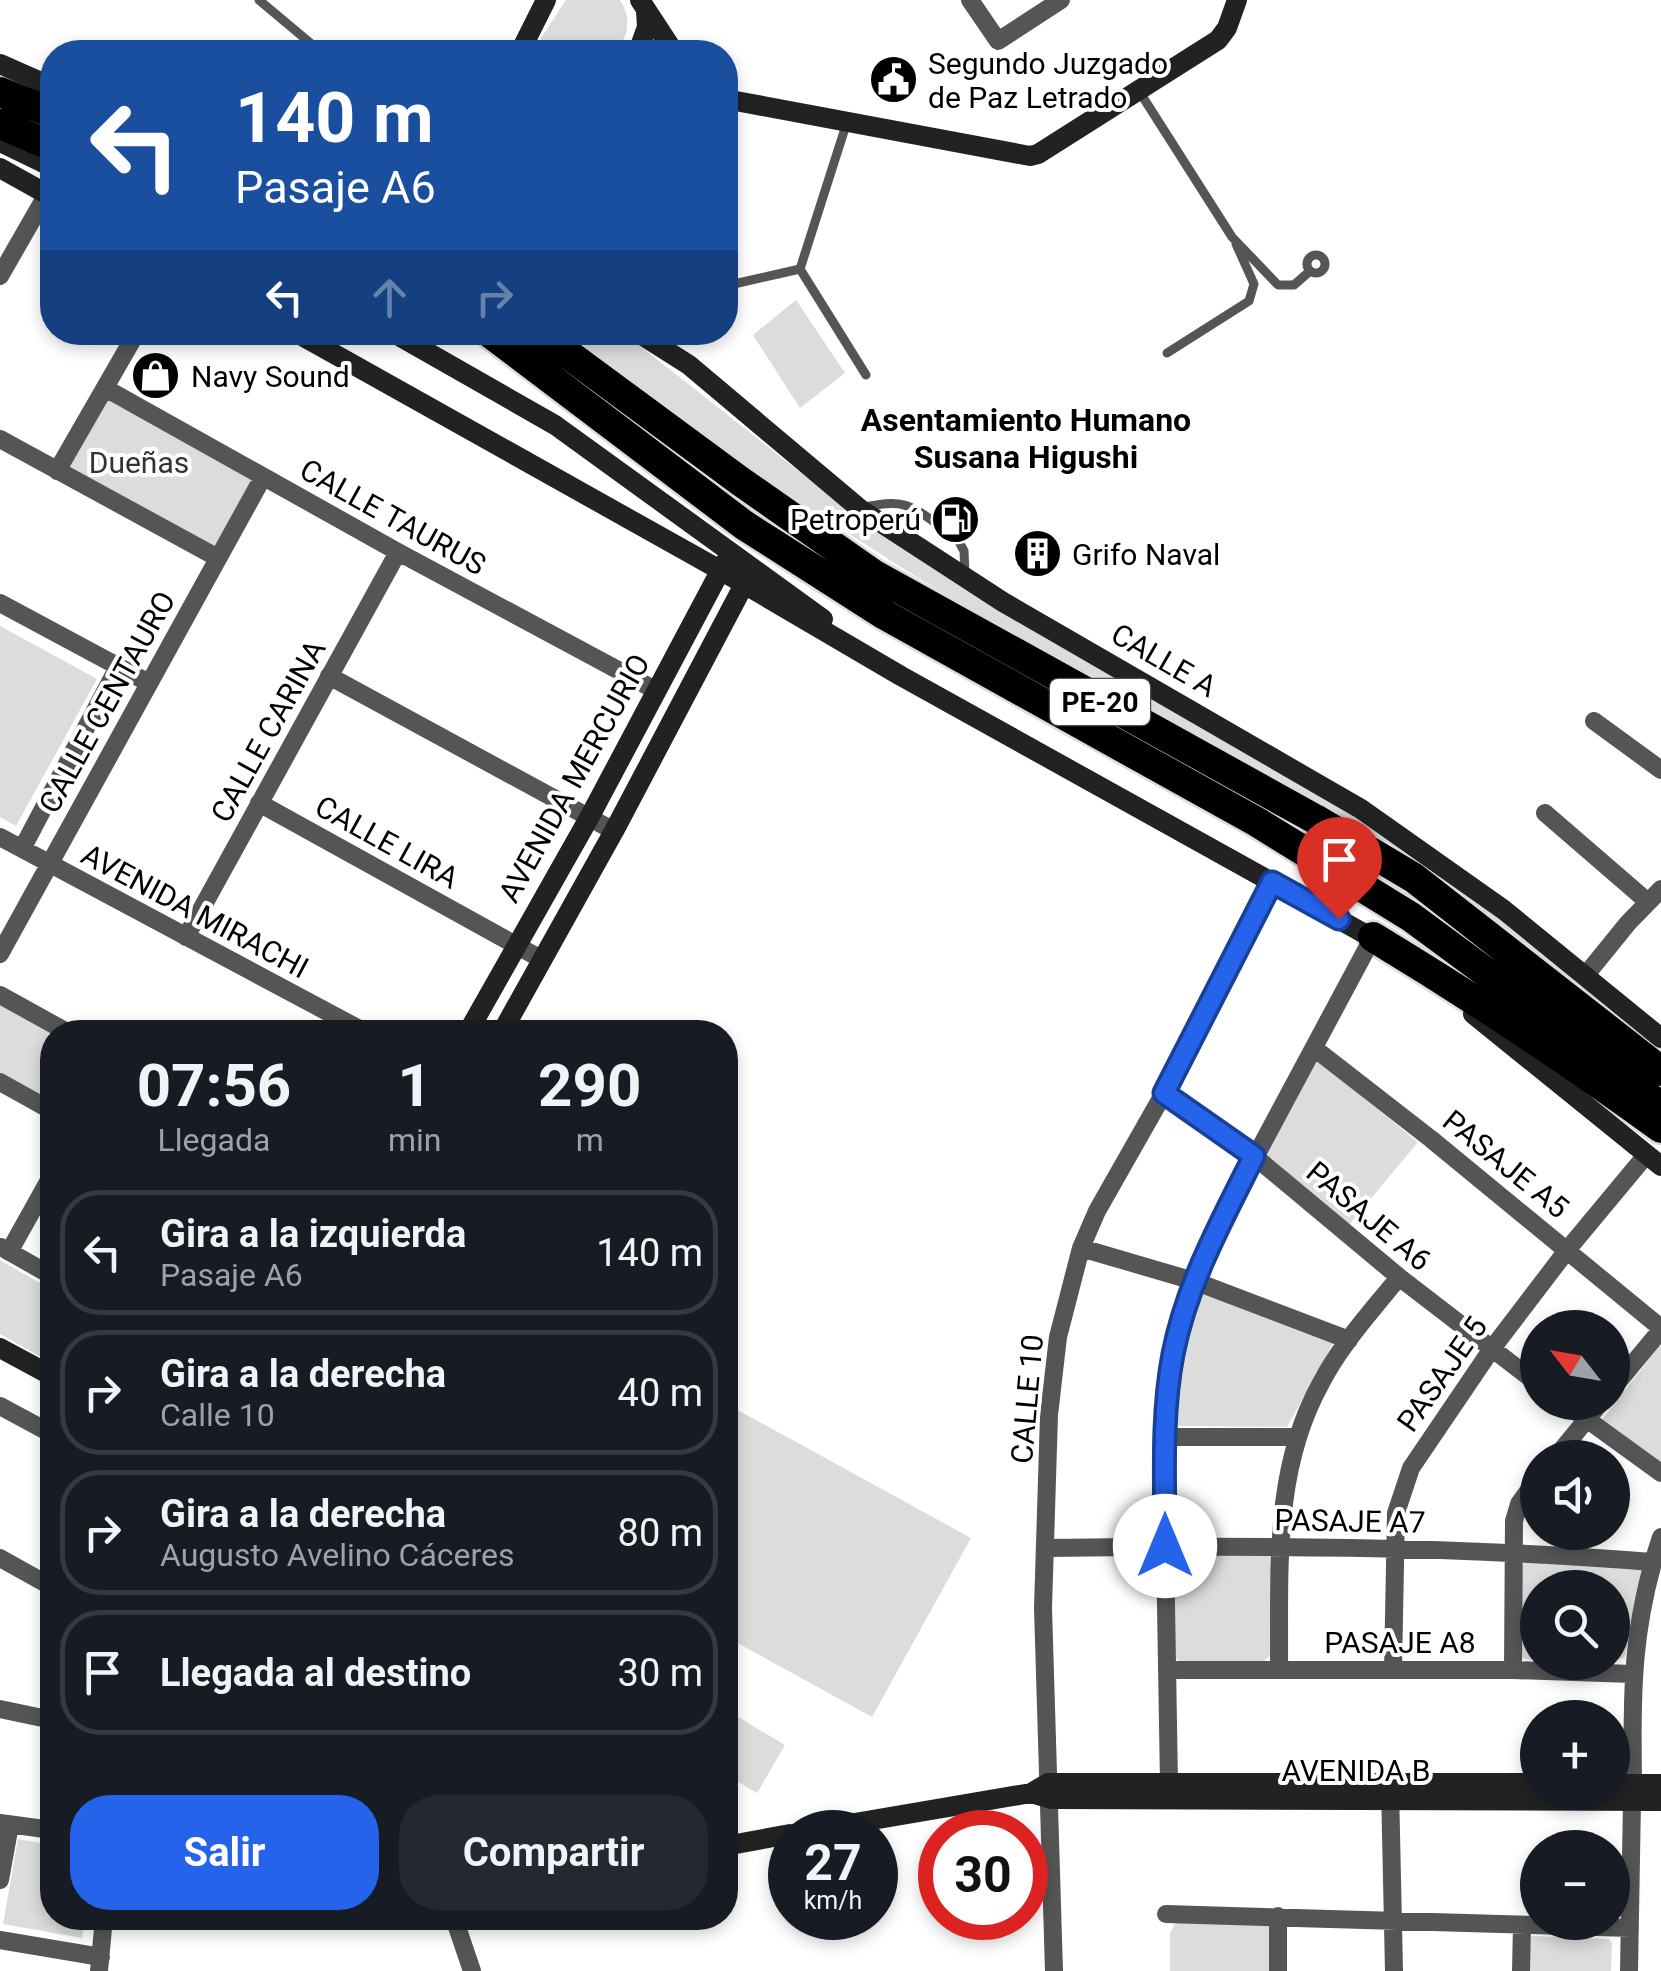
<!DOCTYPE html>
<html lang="es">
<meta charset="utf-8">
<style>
:root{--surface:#171b24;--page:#242831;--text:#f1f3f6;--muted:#9ea1a6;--line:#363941;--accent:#2563eb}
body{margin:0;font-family:Roboto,sans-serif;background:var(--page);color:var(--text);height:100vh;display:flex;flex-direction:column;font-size:38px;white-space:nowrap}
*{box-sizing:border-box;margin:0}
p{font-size:32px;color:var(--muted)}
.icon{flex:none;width:55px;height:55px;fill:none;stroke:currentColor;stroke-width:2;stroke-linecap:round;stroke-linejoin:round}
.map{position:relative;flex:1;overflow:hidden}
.panel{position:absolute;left:40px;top:1020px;width:698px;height:910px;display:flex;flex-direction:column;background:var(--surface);border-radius:40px;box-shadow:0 5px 15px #0003}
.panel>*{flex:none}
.banner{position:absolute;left:40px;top:40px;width:698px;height:305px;border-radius:40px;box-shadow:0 5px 15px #0003;background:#1a4fa0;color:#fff;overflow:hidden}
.needle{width:65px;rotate:301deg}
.controls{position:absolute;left:1520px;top:1310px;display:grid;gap:20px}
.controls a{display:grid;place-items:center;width:110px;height:110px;border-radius:50%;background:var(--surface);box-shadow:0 5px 15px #0003;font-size:50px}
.speed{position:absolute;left:768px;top:1810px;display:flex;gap:20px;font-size:50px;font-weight:700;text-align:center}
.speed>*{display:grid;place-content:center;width:130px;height:130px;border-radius:50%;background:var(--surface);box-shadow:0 5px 15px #0003;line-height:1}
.speed small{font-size:25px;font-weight:400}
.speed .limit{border:15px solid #d22;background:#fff;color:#111}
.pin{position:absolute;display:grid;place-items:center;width:85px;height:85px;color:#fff;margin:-102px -42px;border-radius:50% 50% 50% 0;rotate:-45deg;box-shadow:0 0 10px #0007}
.pin .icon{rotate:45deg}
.me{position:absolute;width:110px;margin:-55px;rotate:0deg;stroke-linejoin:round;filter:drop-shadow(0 0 8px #0008)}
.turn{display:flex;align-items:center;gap:35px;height:210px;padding:0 30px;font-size:45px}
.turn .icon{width:130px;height:130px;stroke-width:2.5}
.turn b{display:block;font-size:70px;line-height:85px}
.lanes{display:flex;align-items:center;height:95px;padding:0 30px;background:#0003;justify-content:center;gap:50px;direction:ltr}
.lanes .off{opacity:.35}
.eta{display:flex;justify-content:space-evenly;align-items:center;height:170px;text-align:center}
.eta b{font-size:60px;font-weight:700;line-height:70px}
.action{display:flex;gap:20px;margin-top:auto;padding:20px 30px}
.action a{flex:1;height:115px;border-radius:40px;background:var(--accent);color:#fff;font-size:40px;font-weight:700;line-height:115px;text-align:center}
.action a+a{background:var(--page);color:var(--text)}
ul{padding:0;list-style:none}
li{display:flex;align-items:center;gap:30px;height:125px;margin:0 20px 15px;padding:0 10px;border:5px solid var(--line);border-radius:40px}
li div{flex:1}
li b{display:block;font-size:38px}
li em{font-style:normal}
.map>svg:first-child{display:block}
.green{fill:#dcdcdc}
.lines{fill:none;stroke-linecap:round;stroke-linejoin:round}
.highway-casing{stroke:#dbdbdb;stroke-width:35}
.lane{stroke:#555;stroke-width:9}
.street{stroke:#555;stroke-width:18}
.secondary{stroke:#222;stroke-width:20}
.highway{stroke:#000;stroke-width:30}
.route-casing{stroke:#184099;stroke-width:25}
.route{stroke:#2563eb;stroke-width:18}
.labels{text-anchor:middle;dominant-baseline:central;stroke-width:8;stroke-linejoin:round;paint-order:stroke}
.shield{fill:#fff;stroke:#4c4c4c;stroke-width:2.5}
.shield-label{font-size:28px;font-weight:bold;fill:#000}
.poi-label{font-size:30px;fill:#000;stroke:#fff;text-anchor:start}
.park-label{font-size:30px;fill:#333;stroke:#fff}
.street-label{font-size:30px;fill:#000;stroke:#fff}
.neighbourhood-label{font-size:32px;font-weight:bold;fill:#000;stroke:#fff}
</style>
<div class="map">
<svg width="1661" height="1971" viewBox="0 0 1661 1971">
<rect width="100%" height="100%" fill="#fff"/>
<path class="green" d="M566 0H620C632 18 629 38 614 52H532Z
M796 300 845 373 800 408 753 335Z
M559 333H619L633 341C742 424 844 513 960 586 1099 674 1246 746 1384 835 1482 898 1571 975 1661 1047V1055C1557 979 1456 898 1350 826 1246 754 1129 702 1020 639 859 546 709 441 559 333Z
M109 391 263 477 211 555 63 474Z
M0 626 97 679 16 826 0 817Z
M0 1000 52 1032V1107L0 1077Z
M1313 1057 1418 1142 1349 1225 1261 1151Z
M0 1260 52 1290V1363L0 1334Z
M1196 1290 1335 1340 1287 1427 1172 1426 1176 1362Z
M1660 1345 1661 1346V1466L1602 1420Z
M725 1403 971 1538 872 1717 725 1636Z
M1273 1554 1272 1654 1264 1661 1179 1662 1173 1654V1555Z
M1526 1561 1637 1566 1643 1572 1625 1657 1613 1662 1612 1588H1538L1537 1660 1524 1659 1519 1654 1521 1568Z
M725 1709 785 1745 757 1793 725 1774Z
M18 1839 52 1845V1918H86L82 1938 3 1924Z
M1177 1920 1275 1926 1274 1971H1170V1933Z
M1532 1936 1609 1939 1612 1943 1611 1971H1525L1526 1940Z"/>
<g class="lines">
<defs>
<path id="highway" d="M0 92 52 113
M0 124 52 146
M489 332 744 525 885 615 1257 822 1411 917 1567 1032 1661 1107
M538 332 740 481 873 574 1315 819 1414 878 1661 1071
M1373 937C1472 997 1568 1060 1661 1128"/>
</defs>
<use href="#highway" class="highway-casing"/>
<path class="lane" d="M259 0 321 52
M1139 91 1232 237 1278 285H1294L1310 271
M1307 264a9 9 0 1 1 18 0a9 9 0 1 1-18 0Z
M800 269 866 375
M725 286 800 269 847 122
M1167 353 1249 301 1254 284 1236 244
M862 508C901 498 910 504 941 527
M957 538 964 551 965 574"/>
<path class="street" d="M970 0 998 41 1061 0
M0 276 47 194
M105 388 398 552 657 691
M0 439 218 558
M57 471 137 332
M0 603 149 683
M329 676 614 831
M1594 721 1661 770
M259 803 541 959
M1545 813 1648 902
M0 837 365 1032
M22 849 118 667
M186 937 398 552
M0 954 263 477
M1585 976 1628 923 1661 889
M0 995 67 1032
M1314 1048 1431 1139 1661 1328
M0 1082 52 1111
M1164 1093 1254 1156 1399 1277 1538 1384
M1 1247 52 1276
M1081 1248 1194 1281 1349 1340
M9 1252 52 1175
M1612 1389 1661 1330
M1563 1402 1661 1473
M0 1406 52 1434
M1165 1437H1297
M1555 1458 1601 1402
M1047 1548C1249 1545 1451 1546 1652 1562
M0 1558 52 1587
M1279 1669C1280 1572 1272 1471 1321 1383 1341 1344 1372 1311 1399 1277
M1167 1670H1513L1632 1674
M1393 1670 1396 1513 1411 1468 1491 1350 1568 1249 1647 1154
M1513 1670 1514 1521 1519 1504 1538 1477
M0 1709 52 1720
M1169 1783 1165 1546 1167 1400 1185 1309 1214 1234 1373 937
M1633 1784C1632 1692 1631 1626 1661 1537
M1390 1787 1394 1971
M0 1823 52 1830
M0 1880 10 1825
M1166 1914 1630 1928
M1278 1916V1971
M454 1918 472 1971
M0 1940 101 1957
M99 1971 104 1918
M1054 1971 1043 1608 1049 1415 1058 1337 1081 1248 1097 1211 1164 1093 1271 882
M1521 1971 1522 1925
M1629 1971 1632 1801"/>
<path class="secondary" d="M640 0 674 52
M520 52 546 0
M638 52 647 27 646 11
M0 64 52 87
M725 99 1030 156 1038 154 1218 40 1227 28 1237 0
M0 142 52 167
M0 168 52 197
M295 332 720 570 901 676 1383 944
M392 332 555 425 823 619
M637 332 689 365 860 509 1003 602 1361 809 1504 910 1661 1038
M1473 1014 1661 1166
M468 1032 589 818 725 562
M502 1032 614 831 748 577
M0 1348 52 1376
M1612 1784H1661
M1031 1793 1051 1799 1661 1801
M802 1832 1031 1793 1048 1783H1538
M725 1846 790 1834"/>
<use href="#highway" class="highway"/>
</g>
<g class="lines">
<defs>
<path id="route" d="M1165 1546C1165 1482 1161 1417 1173 1354 1187 1283 1222 1220 1254 1156L1164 1093 1272 882 1339 919"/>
</defs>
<use href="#route" class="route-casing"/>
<use href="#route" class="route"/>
</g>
<defs>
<symbol id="civic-disc" viewBox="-11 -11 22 22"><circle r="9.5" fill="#000" stroke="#fff"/><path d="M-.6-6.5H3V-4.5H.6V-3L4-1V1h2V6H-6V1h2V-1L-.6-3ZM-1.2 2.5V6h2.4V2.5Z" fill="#fff"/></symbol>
<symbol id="shop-disc" viewBox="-11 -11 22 22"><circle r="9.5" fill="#000" stroke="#fff"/><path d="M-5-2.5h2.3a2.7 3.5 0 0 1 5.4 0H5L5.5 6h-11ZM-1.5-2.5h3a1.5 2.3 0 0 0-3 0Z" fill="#fff"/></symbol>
<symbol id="fuel-disc" viewBox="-11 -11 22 22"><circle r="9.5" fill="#000" stroke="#fff"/><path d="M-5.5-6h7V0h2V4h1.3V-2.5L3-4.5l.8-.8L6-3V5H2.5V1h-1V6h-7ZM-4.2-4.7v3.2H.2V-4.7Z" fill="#fff"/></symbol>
<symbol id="building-disc" viewBox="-11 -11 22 22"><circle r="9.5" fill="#000" stroke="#fff"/><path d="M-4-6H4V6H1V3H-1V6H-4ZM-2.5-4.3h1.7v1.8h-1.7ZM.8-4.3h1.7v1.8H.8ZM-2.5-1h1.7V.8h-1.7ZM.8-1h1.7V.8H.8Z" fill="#fff"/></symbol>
</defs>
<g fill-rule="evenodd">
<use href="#civic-disc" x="866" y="52" width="55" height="55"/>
<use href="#shop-disc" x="128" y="348" width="55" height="55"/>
<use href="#fuel-disc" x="928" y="492" width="55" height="55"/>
<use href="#building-disc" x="1010" y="526" width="55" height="55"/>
</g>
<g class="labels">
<rect class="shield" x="1050" y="679" width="100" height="46" rx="8"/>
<g class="shield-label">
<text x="1100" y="702">PE-20</text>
</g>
<g class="poi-label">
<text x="928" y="63">Segundo Juzgado<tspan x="928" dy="34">de Paz Letrado</tspan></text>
<text x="191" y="376">Navy Sound</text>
<text x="921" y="519" text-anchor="end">Petroperú</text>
<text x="1072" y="554">Grifo Naval</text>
</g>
<g class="park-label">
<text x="139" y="462">Dueñas</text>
</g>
<g class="street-label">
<text transform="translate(393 517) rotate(29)">CALLE TAURUS</text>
<text transform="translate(1164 660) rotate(30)">CALLE A</text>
<text transform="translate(107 702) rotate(-61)">CALLE CENTAURO</text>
<text transform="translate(268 731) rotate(-61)">CALLE CARINA</text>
<text transform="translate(574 778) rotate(-61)">AVENIDA MERCURIO</text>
<text transform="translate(387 842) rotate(29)">CALLE LIRA</text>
<text transform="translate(195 911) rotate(28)">AVENIDA MIRACHI</text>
<text transform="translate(1506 1164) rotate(39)">PASAJE A5</text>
<text transform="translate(1369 1216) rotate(40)">PASAJE A6</text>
<text transform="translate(1442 1374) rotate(-55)">PASAJE 5</text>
<text transform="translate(1027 1399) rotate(-85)">CALLE 10</text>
<text transform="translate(1350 1521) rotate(1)">PASAJE A7</text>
<text x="1400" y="1642">PASAJE A8</text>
<text x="1356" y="1770">AVENIDA B</text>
</g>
<g class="neighbourhood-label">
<text x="1026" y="420">Asentamiento Humano<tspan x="1026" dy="37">Susana Higushi</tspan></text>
</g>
</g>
</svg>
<div class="controls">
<a><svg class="needle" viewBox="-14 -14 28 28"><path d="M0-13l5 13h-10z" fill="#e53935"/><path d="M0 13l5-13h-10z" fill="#9ea1a6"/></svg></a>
<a><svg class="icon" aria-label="sound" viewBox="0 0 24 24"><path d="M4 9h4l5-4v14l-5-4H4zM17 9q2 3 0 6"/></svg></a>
<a><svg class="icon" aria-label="search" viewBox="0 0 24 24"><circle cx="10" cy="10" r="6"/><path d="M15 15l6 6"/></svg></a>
<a>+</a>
<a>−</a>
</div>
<div class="speed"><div>27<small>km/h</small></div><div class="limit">30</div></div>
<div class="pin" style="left:1339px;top:919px;background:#d93025"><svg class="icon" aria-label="arrive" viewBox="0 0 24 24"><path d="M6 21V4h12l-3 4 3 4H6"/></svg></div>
<svg class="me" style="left:1165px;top:1546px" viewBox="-20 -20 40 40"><circle r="19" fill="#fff"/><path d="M0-13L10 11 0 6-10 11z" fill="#2563eb"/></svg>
<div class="banner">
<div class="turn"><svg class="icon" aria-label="left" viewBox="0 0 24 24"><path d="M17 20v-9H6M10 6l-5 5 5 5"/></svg><div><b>140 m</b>Pasaje A6</div></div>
<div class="lanes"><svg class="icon" aria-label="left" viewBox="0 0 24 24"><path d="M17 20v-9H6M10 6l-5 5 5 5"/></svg><svg class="icon off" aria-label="ahead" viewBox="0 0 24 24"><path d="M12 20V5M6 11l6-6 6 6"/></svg><svg class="icon off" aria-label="right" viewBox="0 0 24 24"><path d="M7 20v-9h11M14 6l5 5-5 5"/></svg></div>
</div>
<section class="panel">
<div class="eta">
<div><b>07:56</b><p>Llegada</p></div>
<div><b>1</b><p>min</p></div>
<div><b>290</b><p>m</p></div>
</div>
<ul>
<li><svg class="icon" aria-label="left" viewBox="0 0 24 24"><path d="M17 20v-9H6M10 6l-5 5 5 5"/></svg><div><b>Gira a la izquierda</b><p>Pasaje A6</p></div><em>140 m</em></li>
<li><svg class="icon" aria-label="right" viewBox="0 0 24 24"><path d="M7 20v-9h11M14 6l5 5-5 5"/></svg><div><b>Gira a la derecha</b><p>Calle 10</p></div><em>40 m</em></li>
<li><svg class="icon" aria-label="right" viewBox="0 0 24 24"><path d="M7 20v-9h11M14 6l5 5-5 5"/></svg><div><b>Gira a la derecha</b><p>Augusto Avelino Cáceres</p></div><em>80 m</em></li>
<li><svg class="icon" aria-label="arrive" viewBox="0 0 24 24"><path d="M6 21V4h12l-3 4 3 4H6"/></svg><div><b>Llegada al destino</b></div><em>30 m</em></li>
</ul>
<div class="action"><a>Salir</a><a>Compartir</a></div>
</section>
</div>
